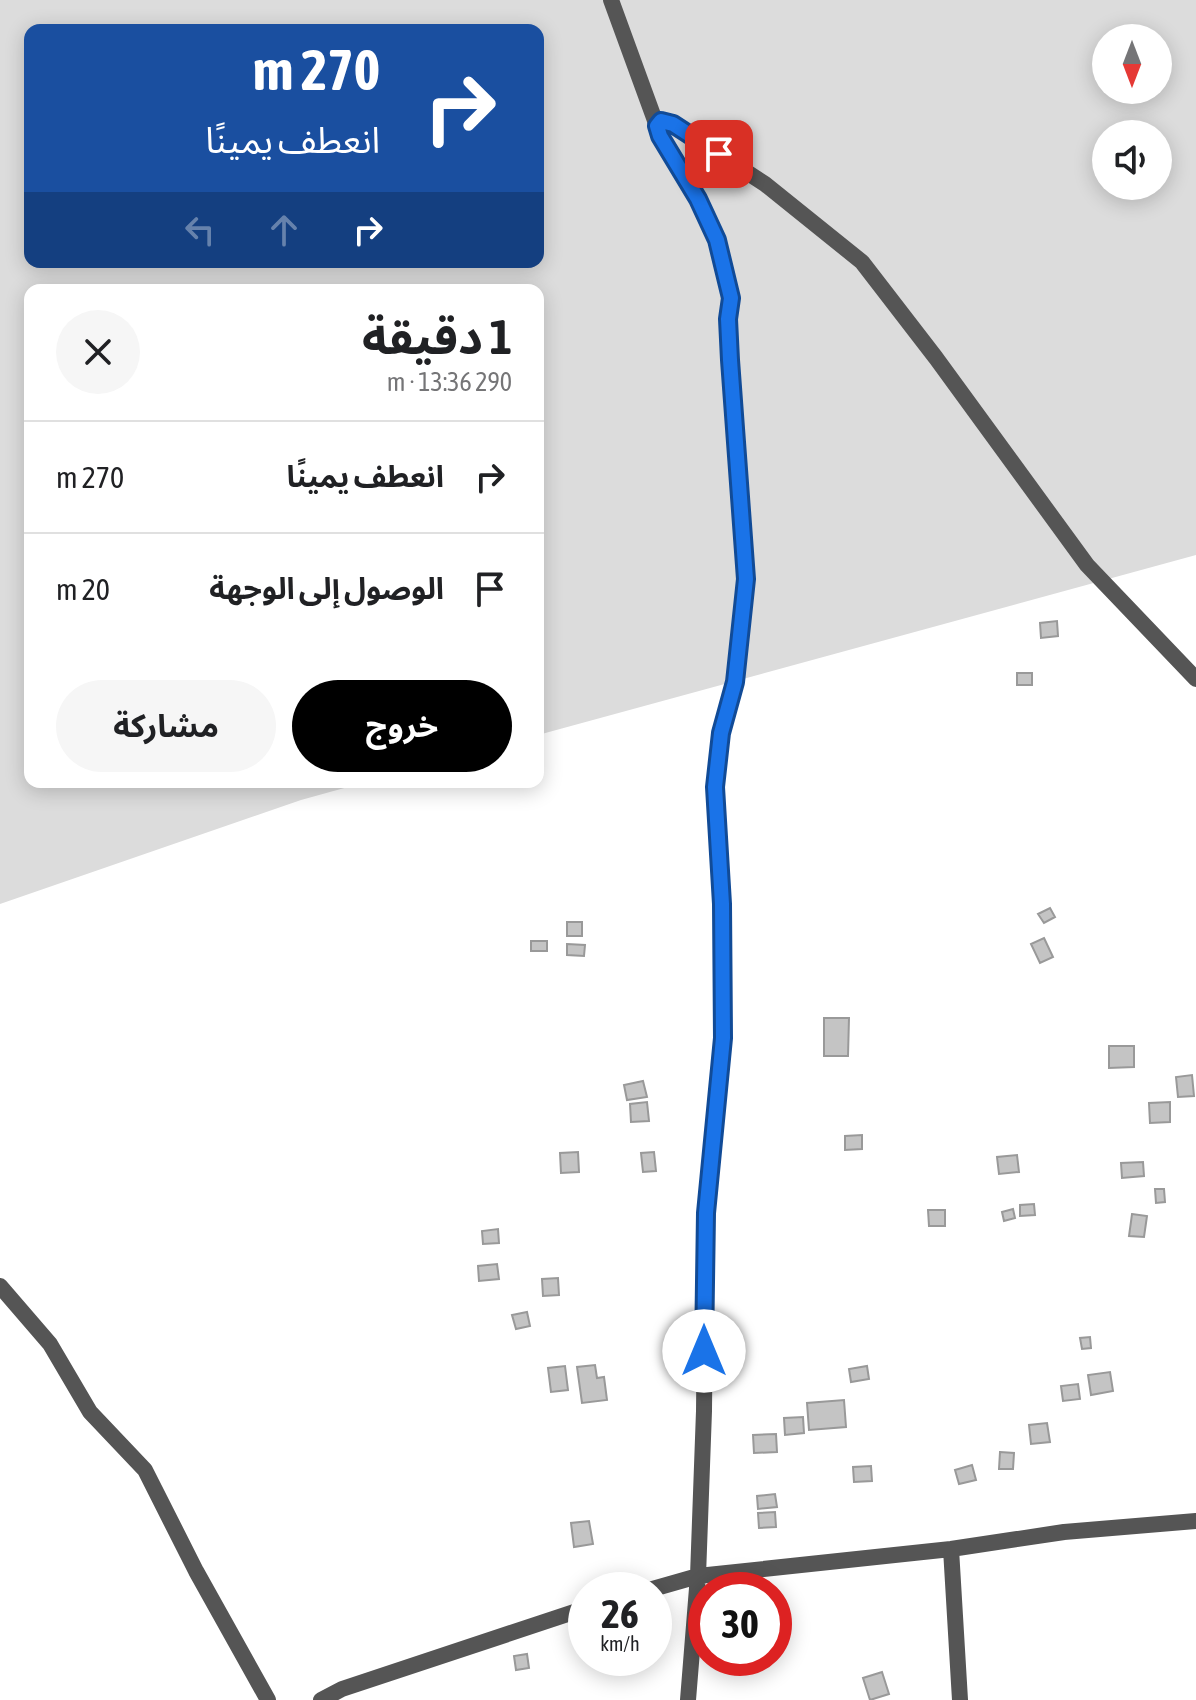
<!DOCTYPE html>
<html lang="ar">
<meta charset="utf-8">
<style>
:root{--surface:#fff;--page:#f6f6f6;--text:#202124;--muted:#757577;--line:#e0e0e0;--accent:#000}
body{margin:0;font-family:"Asap Condensed","Noto Sans Arabic",sans-serif;background:var(--page);color:var(--text);direction:rtl;height:100vh;display:flex;flex-direction:column;font-size:30px;white-space:nowrap}
*{box-sizing:border-box;margin:0}
p{font-size:26px;color:var(--muted)}
.icon{flex:none;width:44px;height:44px;fill:none;stroke:currentColor;stroke-width:2;stroke-linecap:round;stroke-linejoin:round}
.map{position:relative;flex:1;overflow:hidden;direction:ltr}
.side{position:absolute;left:24px;top:284px;width:520px;height:504px;display:flex;flex-direction:column;background:var(--surface);border-radius:16px;box-shadow:0 4px 20px #0003;direction:rtl}
.side>*{flex:none}
.top-card{position:absolute;left:24px;top:24px;width:520px;height:244px;border-radius:16px;box-shadow:0 4px 20px #0003;direction:rtl;background:#1a4fa0;color:#fff;overflow:hidden}
.needle{width:52px;rotate:180deg}
.fabs{position:absolute;left:1092px;top:24px;display:grid;gap:16px}
.fabs a{display:grid;place-items:center;width:80px;height:80px;border-radius:50%;background:var(--surface);box-shadow:0 4px 20px #0003;font-size:40px}
.speed{position:absolute;left:568px;top:1572px;display:flex;gap:16px;font-size:40px;font-weight:700;text-align:center}
.speed>*{display:grid;place-content:center;width:104px;height:104px;border-radius:50%;background:var(--surface);box-shadow:0 4px 20px #0003;line-height:1}
.speed small{font-size:20px;font-weight:400}
.speed .limit{border:12px solid #d22;background:#fff;color:#111}
.pin{position:absolute;display:grid;place-items:center;width:68px;height:68px;color:#fff;margin:-34px;border-radius:16px;box-shadow:0 4px 12px #0006}
.me{position:absolute;width:88px;margin:-44px;rotate:0deg;stroke-linejoin:round;filter:drop-shadow(0 0 6px #0008)}
.turn{display:flex;align-items:center;gap:28px;height:168px;padding:0 32px;font-size:36px}
.turn .icon{width:104px;height:104px;stroke-width:2.5}
.turn b{display:block;font-size:56px;line-height:68px}
.lanes{display:flex;align-items:center;height:76px;padding:0 32px;background:#0003;justify-content:center;gap:40px;direction:ltr}
.lanes .off{opacity:.35}
.round{display:grid;place-items:center;flex:none;width:84px;height:84px;border-radius:42px;background:var(--page)}
.head{display:flex;align-items:center;justify-content:space-between;height:136px;padding:0 32px}
h1{font-size:48px;font-weight:700;line-height:60px}
.cta{display:flex;gap:16px;margin-top:auto;padding:16px 32px}
.cta a{flex:1;height:92px;border-radius:48px;background:var(--accent);color:#fff;font-size:32px;font-weight:700;line-height:92px;text-align:center}
.cta a+a{background:var(--page);color:var(--text)}
ul{padding:0;list-style:none}
li{display:flex;align-items:center;gap:24px;height:112px;padding:0 32px;border-top:2px solid var(--line)}
li div{flex:1}
li b{display:block;font-size:30px}
li em{font-style:normal}
.map>svg:first-child{display:block}
.green{fill:#dcdcdc;fill-rule:evenodd}
.building{fill:#c4c4c4;stroke:#999;stroke-width:2}
.lines{fill:none;stroke-linecap:round;stroke-linejoin:round}
.minor{stroke:#555;stroke-width:16}
.route-casing{stroke:#114b97;stroke-width:20}
.route{stroke:#1a73e8;stroke-width:14}
</style>
<div class="map">
<svg width="1196" height="1700" viewBox="0 0 1196 1700">
<rect width="100%" height="100%" fill="#fff"/>
<path class="green" d="M0 0H1196V555L538 735V290H30V782H366L301 800 0 904ZM30 30H538V262H30ZM1106 38H1158V90H1106ZM1106 134H1158V186H1106Z"/>
<path class="building" d="M1057 621 1058 636 1041 638 1040 623Z
M1017 673H1032V685H1017Z
M1050 908 1055 917 1044 923 1038 914Z
M567 922H582V936H567Z
M1044 938 1053 957 1040 963 1031 944Z
M531 941H547V951H531Z
M567 944 585 945 584 956 567 955Z
M824 1018H849L848 1056H824Z
M1109 1046H1134V1067L1109 1068Z
M1192 1075 1194 1096 1178 1097 1176 1077Z
M643 1081 647 1097 627 1100 624 1085Z
M647 1102 649 1121 631 1122 630 1104Z
M1170 1102V1122L1150 1123 1149 1103Z
M862 1135V1149L845 1150V1136Z
M578 1152 579 1172 561 1173 560 1153Z
M654 1152 656 1171 643 1172 641 1153Z
M1017 1155 1019 1172 999 1174 997 1157Z
M1143 1162 1144 1176 1122 1178 1121 1163Z
M1155 1189H1164L1165 1202 1156 1203Z
M1034 1204 1035 1215 1020 1216V1205Z
M1013 1209 1015 1218 1004 1221 1002 1212Z
M928 1210H945V1226H929Z
M1132 1214 1147 1216 1144 1237 1129 1236Z
M498 1229 499 1243 483 1244 482 1231Z
M497 1264 499 1279 479 1281 478 1266Z
M558 1278 559 1295 543 1296 542 1279Z
M527 1312 530 1326 516 1329 512 1315Z
M1090 1337 1091 1348 1082 1349 1080 1338Z
M595 1365 597 1378 604 1377 607 1400 582 1403 577 1367Z
M565 1366 568 1390 551 1392 548 1368Z
M867 1366 869 1379 851 1382 849 1369Z
M1110 1372 1113 1391 1091 1395 1088 1375Z
M1078 1384 1080 1399 1063 1401 1061 1386Z
M844 1400 846 1427 809 1430 807 1403Z
M803 1417 804 1433 785 1435 784 1418Z
M1047 1423 1050 1442 1031 1444 1029 1425Z
M776 1434 777 1452 754 1453 753 1435Z
M1000 1452 1014 1453 1013 1469H999Z
M972 1465 976 1480 959 1484 955 1470Z
M871 1466 872 1481 854 1482 853 1467Z
M775 1494 777 1507 758 1509 757 1496Z
M775 1512 776 1527 759 1528 758 1513Z
M589 1521 593 1544 574 1547 571 1523Z
M527 1654 529 1668 516 1670 514 1656Z
M882 1672 889 1694 870 1700 863 1678Z"/>
<g class="lines">
<path class="minor" d="M611 0 657 126
M0 1286 50 1344 90 1412 145 1470 196 1571 268 1700
M951 1549 960 1700
M649 1590 698 1576 951 1549 1064 1532 1196 1521
M321 1700 342 1689 586 1608
M688 1700 698 1576 704 1411 706 1213 723 1038 722 904 715 787 721 733 735 682 746 579 730 360 728 319 731 298 717 240 698 199 660 136 658 123 665 121 673 124 765 184 862 262 936 358 1087 565 1196 679"/>
</g>
<g class="lines">
<defs>
<path id="route" d="M704 1351 706 1213 723 1038 722 904 715 787 721 733 735 682 746 579 730 360 728 319 731 298 717 240 698 199 660 136 657 126 661 121 673 124 719 154"/>
</defs>
<use href="#route" class="route-casing"/>
<use href="#route" class="route"/>
</g>
</svg>
<div class="fabs">
<a><svg class="needle" viewBox="-14 -14 28 28"><path d="M0-13l5 13h-10z" fill="#e53935"/><path d="M0 13l5-13h-10z" fill="#757577"/></svg></a>
<a><svg class="icon" aria-label="sound" viewBox="0 0 24 24"><path d="M4 9h4l5-4v14l-5-4H4zM17 9q2 3 0 6"/></svg></a>
</div>
<div class="speed"><div>26<small>km/h</small></div><div class="limit">30</div></div>
<div class="pin" style="left:719px;top:154px;background:#d93025"><svg class="icon" aria-label="arrive" viewBox="0 0 24 24"><path d="M6 21V4h12l-3 4 3 4H6"/></svg></div>
<svg class="me" style="left:704px;top:1351px" viewBox="-20 -20 40 40"><circle r="19" fill="#fff"/><path d="M0-13L10 11 0 6-10 11z" fill="#1a73e8"/></svg>
<div class="top-card">
<div class="turn"><svg class="icon" aria-label="right" viewBox="0 0 24 24"><path d="M7 20v-9h11M14 6l5 5-5 5"/></svg><div><b>270 m</b>انعطف يمينًا</div></div>
<div class="lanes"><svg class="icon off" aria-label="left" viewBox="0 0 24 24"><path d="M17 20v-9H6M10 6l-5 5 5 5"/></svg><svg class="icon off" aria-label="ahead" viewBox="0 0 24 24"><path d="M12 20V5M6 11l6-6 6 6"/></svg><svg class="icon" aria-label="right" viewBox="0 0 24 24"><path d="M7 20v-9h11M14 6l5 5-5 5"/></svg></div>
</div>
<section class="side">
<div class="head"><div><h1>1 دقيقة</h1><p>290 m · 13:36</p></div><a class="round"><svg class="icon" aria-label="close" viewBox="0 0 24 24"><path d="M6 6l12 12M18 6L6 18"/></svg></a></div>
<ul>
<li><svg class="icon" aria-label="right" viewBox="0 0 24 24"><path d="M7 20v-9h11M14 6l5 5-5 5"/></svg><div><b>انعطف يمينًا</b></div><em>270 m</em></li>
<li><svg class="icon" aria-label="arrive" viewBox="0 0 24 24"><path d="M6 21V4h12l-3 4 3 4H6"/></svg><div><b>الوصول إلى الوجهة</b></div><em>20 m</em></li>
</ul>
<div class="cta"><a>خروج</a><a>مشاركة</a></div>
</section>
</div>
